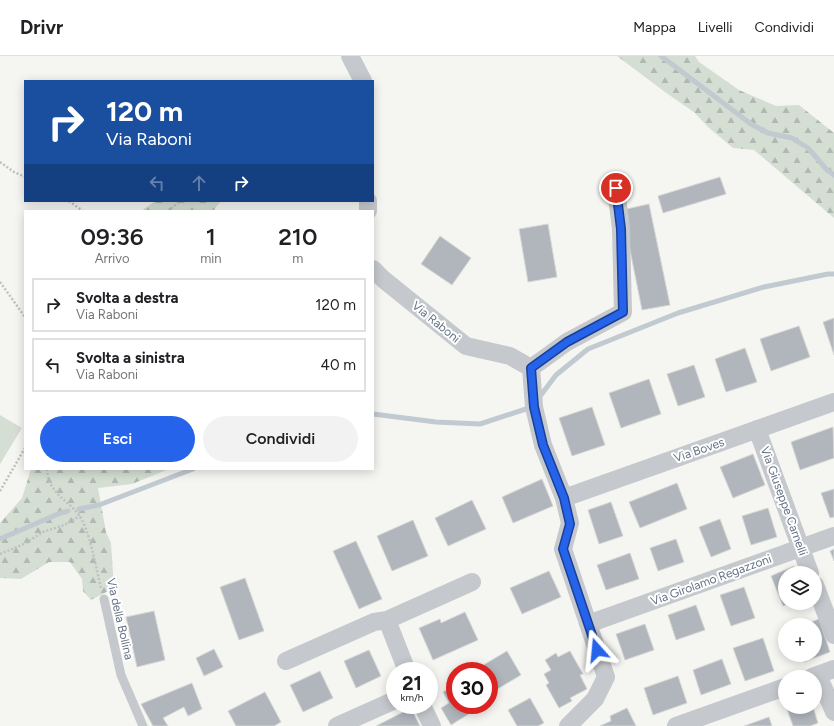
<!DOCTYPE html>
<html lang="it">
<meta charset="utf-8">
<style>
:root{--surface:#fff;--page:#f2f2f2;--text:#202124;--muted:#757577;--line:#e0e0e0;--accent:#2563eb}
body{margin:0;font-family:Figtree,sans-serif;background:var(--page);color:var(--text);height:100vh;display:flex;flex-direction:column;font-size:15px;white-space:nowrap}
*{box-sizing:border-box;margin:0}
p{font-size:13px;color:var(--muted)}
.icon{flex:none;width:22px;height:22px;fill:none;stroke:currentColor;stroke-width:2;stroke-linecap:round;stroke-linejoin:round}
.map{position:relative;flex:1;overflow:hidden}
.drawer{position:absolute;left:24px;top:154px;width:350px;height:260px;display:flex;flex-direction:column;background:var(--surface);border-radius:0px;box-shadow:0 2px 10px #0003}
.drawer>*{flex:none}
.banner{position:absolute;left:24px;top:24px;width:350px;height:122px;border-radius:0px;box-shadow:0 2px 10px #0003;background:#1a4fa0;color:#fff;overflow:hidden}
.controls{position:absolute;left:778px;top:510px;display:grid;gap:8px}
.controls a{display:grid;place-items:center;width:44px;height:44px;border-radius:50%;background:var(--surface);box-shadow:0 2px 10px #0003;font-size:20px}
.speed{position:absolute;left:386px;top:606px;display:flex;gap:8px;font-size:20px;font-weight:700;text-align:center}
.speed>*{display:grid;place-content:center;width:52px;height:52px;border-radius:50%;background:var(--surface);box-shadow:0 2px 10px #0003;line-height:1}
.speed small{font-size:10px;font-weight:400}
.speed .limit{border:6px solid #d22;background:#fff;color:#111}
.pin{position:absolute;display:grid;place-items:center;width:34px;height:34px;color:#fff;margin:-17px;border:2px solid #fff;border-radius:50%;box-shadow:0 1px 4px #0007}
.me{position:absolute;width:44px;margin:-22px;rotate:342deg;stroke-linejoin:round;filter:drop-shadow(0 0 3px #0008)}
.turn{display:flex;align-items:center;gap:14px;height:84px;padding:0 16px;font-size:18px}
.turn .icon{width:52px;height:52px;stroke-width:2.5}
.turn b{display:block;font-size:28px;line-height:34px}
.lanes{display:flex;align-items:center;height:38px;padding:0 16px;background:#0003;justify-content:center;gap:20px;direction:ltr}
.lanes .off{opacity:.35}
.eta{display:flex;justify-content:space-evenly;align-items:center;height:68px;text-align:center}
.eta b{font-size:24px;font-weight:600;line-height:28px}
.cta{display:flex;gap:8px;margin-top:auto;padding:8px 16px}
.cta a{flex:1;height:46px;border-radius:24px;background:var(--accent);color:#fff;font-size:16px;font-weight:600;line-height:46px;text-align:center}
.cta a+a{background:var(--page);color:var(--text)}
ul{padding:0;list-style:none}
li{display:flex;align-items:center;gap:12px;height:54px;margin:0 8px 6px;padding:0 8px;border:2px solid var(--line);border-radius:0px}
li div{flex:1}
li b{display:block;font-size:15px}
li em{font-style:normal}
header{display:flex;align-items:center;gap:24px;box-sizing:border-box;height:56px;padding:0 20px;background:var(--surface);border-bottom:1px solid var(--line)}
header strong{font-size:19px}
nav{display:flex;gap:22px;margin-inline-start:auto;font-size:14px}
.map>svg:first-child{display:block}
.forest{fill:url(#forest-firs)}
.pitch{fill:#d5ded3}
.lines{fill:none;stroke-linecap:round;stroke-linejoin:round}
.stream{stroke:#c1cad0;stroke-width:5}
.building{fill:#b0b6bc;stroke:#d7d7d5}
.path{stroke:#bfc0c3;stroke-width:2.5;stroke-dasharray:2 2;stroke-linecap:butt}
.service{stroke:#c5c8cc;stroke-width:9}
.minor{stroke:#c5c8cc;stroke-width:18}
.route-casing{stroke:#184099;stroke-width:10}
.route{stroke:#2563eb;stroke-width:7}
.labels{text-anchor:middle;dominant-baseline:central;stroke-width:4;stroke-linejoin:round;paint-order:stroke}
.street-label{font-size:12px;fill:#637285;stroke:#fff}
</style>
<header>
<strong>Drivr</strong>
<nav><a>Mappa</a><a>Livelli</a><a>Condividi</a></nav>
</header>
<div class="map">
<svg width="834" height="670" viewBox="0 0 834 670">
<defs>
<pattern id="forest-firs" width="22" height="20" patternUnits="userSpaceOnUse"><rect width="22" height="20" fill="#d5ded3"/><path d="M5 1l3.5 6h-7zM16 11l3.5 6h-7z" fill="#b0b8b1"/></pattern>
</defs>
<rect width="100%" height="100%" fill="#f5f6f2"/>
<path class="forest" d="M617 0H695L699 6 739 34 776 50 799 49 834 77V162L754 94 733 92 708 71 695 57 665 36Z
M155 145H221L213 155H141Z
M31 413H169L132 428 98 432 106 476 111 487 114 532 91 544 83 535 82 523 70 506H49L21 523 0 522V467L22 442Z"/>
<path class="pitch" d="M0 359 22 372 0 408Z"/>
<g class="lines">
<path class="stream" d="M661 0 751 68 768 77 792 82 808 92 827 114 834 119
M538 343 556 319 588 293 678 257 764 231 828 218H834
M373 358 436 366 480 368 529 352
M79 453 99 449 193 413
M0 483 58 458 68 455"/>
</g>
<path class="building" d="M720 121 726 138 663 157 658 140Z
M649 148 670 249 642 254 622 154Z
M548 168 557 221 528 226 519 173Z
M440 180 471 202 452 229 421 208Z
M834 262V299L823 266Z
M799 270 810 301 771 315 760 283Z
M745 292 757 326 726 336 715 303Z
M694 309 705 341 678 350 667 318Z
M649 323 661 358 621 372 609 337Z
M592 351 605 389 572 400 559 362Z
M833 371 834 402 800 414 791 386Z
M753 398 765 429 733 442 720 411Z
M542 423 553 450 513 467 502 441Z
M677 427 687 453 640 472 629 446Z
M834 433V461L830 462 821 437Z
M472 444 486 473 448 490 435 462Z
M611 446 623 480 599 488 588 454Z
M768 452 777 481 751 489 742 460Z
M720 463 731 493 711 501 699 471Z
M413 464 428 500 392 515 377 480Z
M676 483 684 506 658 515 650 492Z
M356 485 382 543 359 553 333 495Z
M834 493V505L830 495Z
M630 497 639 523 606 534 597 509Z
M794 510 796 517H785V547H790L783 550 771 520Z
M549 515 561 541 522 558 510 532Z
M245 522 264 575 239 584 220 531Z
M744 531 755 562 731 570 720 539Z
M696 549 705 574 676 584 668 559Z
M154 555 165 604 137 611 126 561Z
M465 556 478 584 433 604 419 572 440 563 441 567Z
M819 563 830 596 804 606 801 599H815V569H803Z
M645 568 654 594 625 604 616 578Z
M763 582 774 615 745 625 733 592Z
M214 593 223 611 204 620 196 602Z
M369 594 381 620 356 632 344 605Z
M507 595 521 619 489 638V615H475V614Z
M570 595 583 618 580 619 587 633 570 642 572 645 559 652 546 629 549 627 544 618 551 614 545 604 556 597 558 601Z
M722 603 731 628 701 639 693 614Z
M320 615 333 642 303 656 290 629Z
M678 620 687 647 653 659 644 632Z
M192 627 202 653 188 660 184 651 163 662 168 670H153L141 648Z
M455 628V649H472L475 654 451 669 441 652 449 647 443 636Z
M265 636 281 666 274 670H236L228 655Z
M530 642 544 667 538 670H517L508 654Z
M791 651H813L818 667 810 670H793L787 653Z
M411 652 420 670H376Z
M627 652 636 670H600L611 665 610 660Z
M769 661 772 670H744Z"/>
<g class="lines">
<path class="path" d="M0 106 14 116 25 121
M69 145 83 155
M168 155 180 145
M0 226 25 261
M47 413C48 437 66 442 79 459 89 472 97 515 101 533
M0 435 25 392
M0 498 24 488 43 476 64 469 80 460"/>
<path class="service" d="M104 543 121 619 143 670"/>
<path class="minor" d="M350 0 363 25
M368 155V145
M373 213 383 223 466 290 510 300 531 312 534 351 543 389 564 442 570 467 563 493 606 621 595 643 568 670
M531 312 567 286 623 256 621 173 616 132
M757 373 810 517
M564 442 834 346
M815 529 834 579
M387 564 407 615
M588 568 834 480
M286 605 374 566 387 564 472 526
M818 619 834 656
M812 621 834 613
M422 649 432 670
M337 670 395 644
M676 670 785 631"/>
</g>
<g class="lines">
<defs>
<path id="route" d="M597 594 563 493 570 468 564 442 543 389 534 351 531 312 567 286 623 256 621 173 616 132"/>
</defs>
<use href="#route" class="route-casing"/>
<use href="#route" class="route"/>
</g>
<g class="labels">
<g class="street-label">
<text transform="translate(436 266) rotate(39)">Via Raboni</text>
<text transform="translate(699 394) rotate(-19)">Via Boves</text>
<text transform="translate(784 445) rotate(70)">Via Giuseppe Carnelli</text>
<text transform="translate(711 524) rotate(-20)">Via Girolamo Regazzoni</text>
<text transform="translate(120 563) rotate(77)">Via della Bollina</text>
</g>
</g>
</svg>
<div class="controls">
<a><svg class="icon" aria-label="layers" viewBox="0 0 24 24"><path d="M12 4l9 5-9 5-9-5zM3 14l9 5 9-5"/></svg></a>
<a>+</a>
<a>−</a>
</div>
<div class="speed"><div>21<small>km/h</small></div><div class="limit">30</div></div>
<div class="pin" style="left:616px;top:132px;background:#d93025"><svg class="icon" aria-label="arrive" viewBox="0 0 24 24"><path d="M6 21V4h12l-3 4 3 4H6"/></svg></div>
<svg class="me" style="left:597px;top:594px" viewBox="-20 -20 40 40"><path d="M0-17L14 15 0 8-14 15z" fill="#2563eb" stroke="#fff" stroke-width="4"/></svg>
<div class="banner">
<div class="turn"><svg class="icon" aria-label="right" viewBox="0 0 24 24"><path d="M7 20v-9h11M14 6l5 5-5 5"/></svg><div><b>120 m</b>Via Raboni</div></div>
<div class="lanes"><svg class="icon off" aria-label="left" viewBox="0 0 24 24"><path d="M17 20v-9H6M10 6l-5 5 5 5"/></svg><svg class="icon off" aria-label="ahead" viewBox="0 0 24 24"><path d="M12 20V5M6 11l6-6 6 6"/></svg><svg class="icon" aria-label="right" viewBox="0 0 24 24"><path d="M7 20v-9h11M14 6l5 5-5 5"/></svg></div>
</div>
<section class="drawer">
<div class="eta">
<div><b>09:36</b><p>Arrivo</p></div>
<div><b>1</b><p>min</p></div>
<div><b>210</b><p>m</p></div>
</div>
<ul>
<li><svg class="icon" aria-label="right" viewBox="0 0 24 24"><path d="M7 20v-9h11M14 6l5 5-5 5"/></svg><div><b>Svolta a destra</b><p>Via Raboni</p></div><em>120 m</em></li>
<li><svg class="icon" aria-label="left" viewBox="0 0 24 24"><path d="M17 20v-9H6M10 6l-5 5 5 5"/></svg><div><b>Svolta a sinistra</b><p>Via Raboni</p></div><em>40 m</em></li>
</ul>
<div class="cta"><a>Esci</a><a>Condividi</a></div>
</section>
</div>
